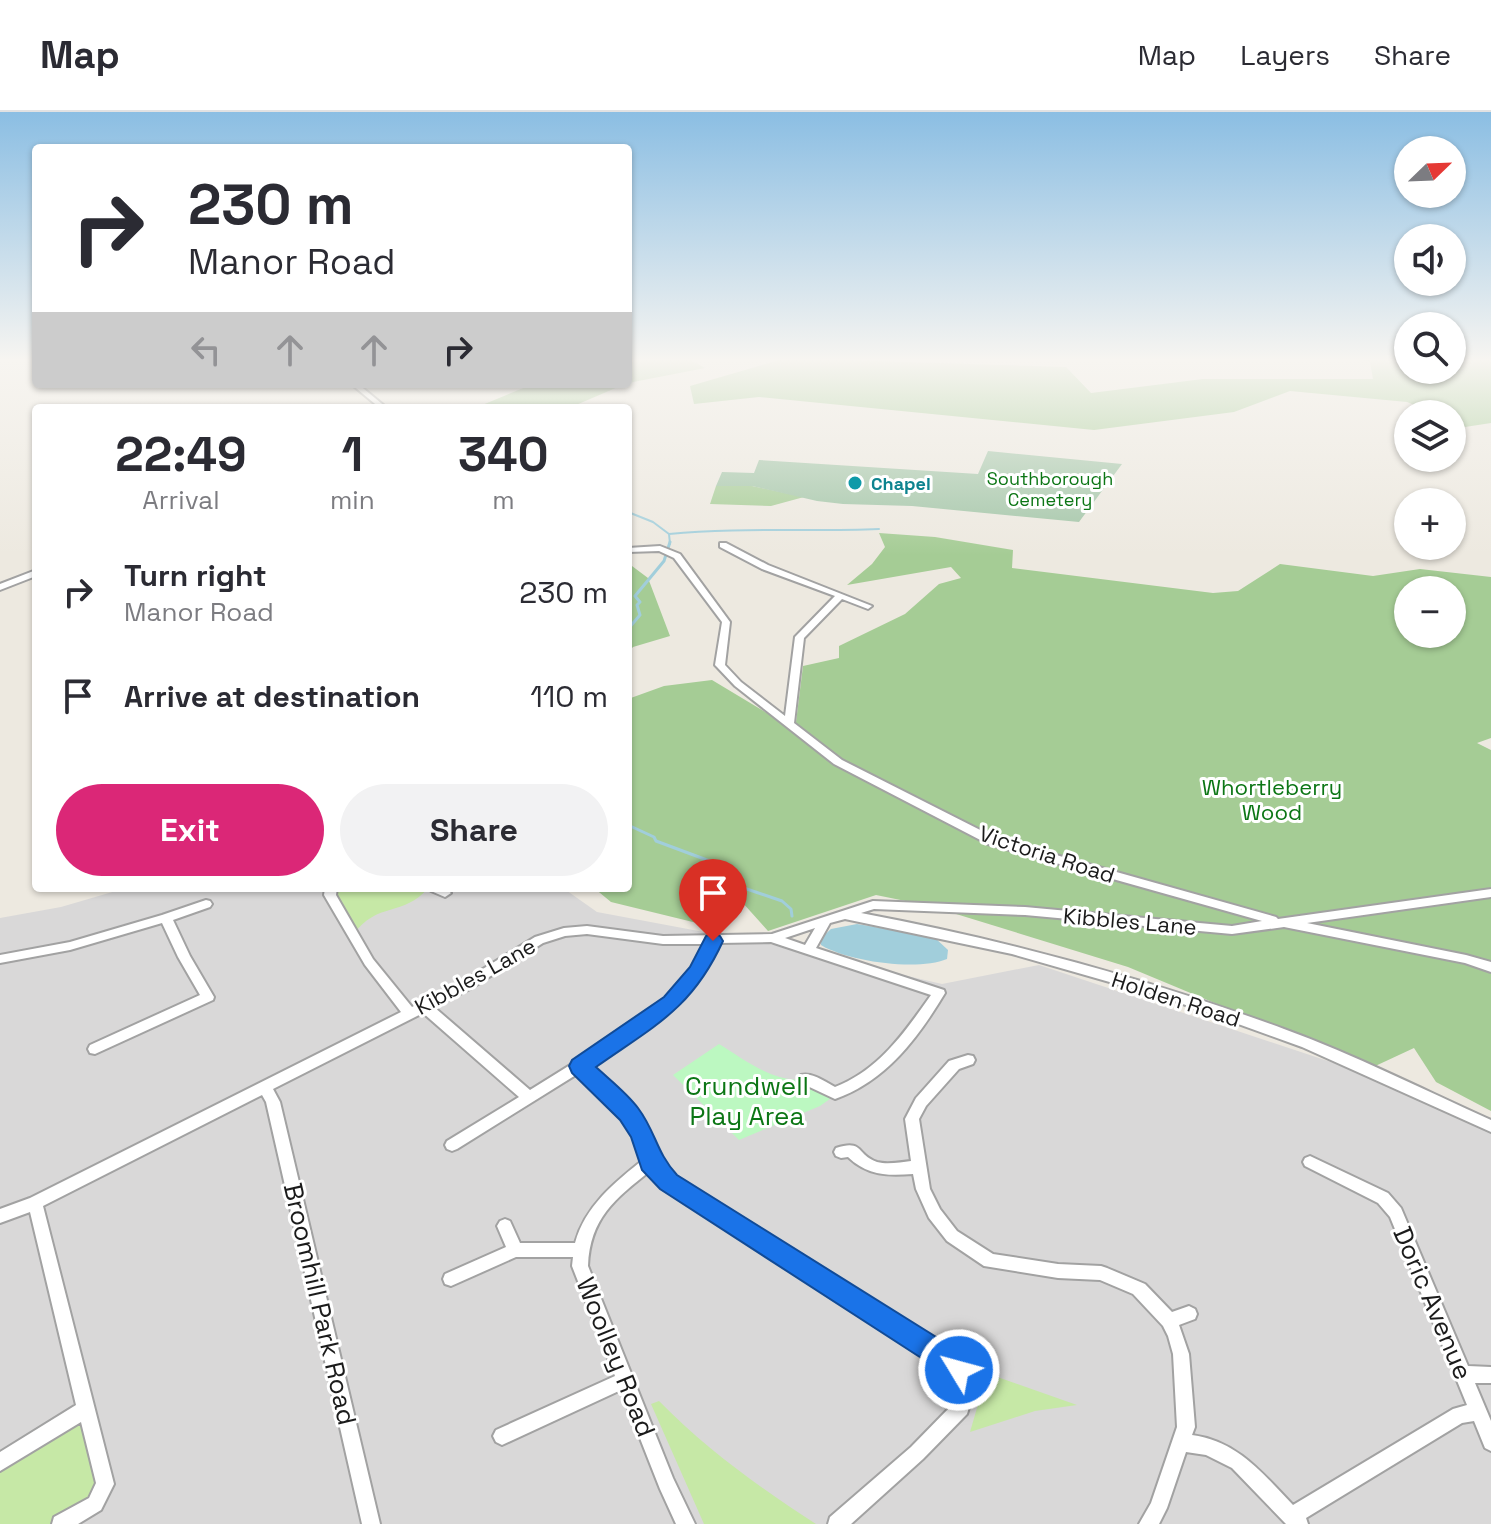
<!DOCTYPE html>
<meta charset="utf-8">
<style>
:root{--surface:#fff;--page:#f2f2f3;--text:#2b2b33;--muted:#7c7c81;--line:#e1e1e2;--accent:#db2777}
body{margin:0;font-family:"Space Grotesk",sans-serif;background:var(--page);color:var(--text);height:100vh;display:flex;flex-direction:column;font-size:30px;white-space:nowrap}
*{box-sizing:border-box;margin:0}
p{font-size:26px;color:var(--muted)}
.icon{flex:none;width:44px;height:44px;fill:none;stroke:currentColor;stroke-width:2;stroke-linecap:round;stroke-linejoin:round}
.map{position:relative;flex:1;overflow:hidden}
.side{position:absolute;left:32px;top:292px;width:600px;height:488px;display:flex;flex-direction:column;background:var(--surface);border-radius:8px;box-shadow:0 2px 6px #0004}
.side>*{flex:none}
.banner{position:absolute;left:32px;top:32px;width:600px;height:244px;border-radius:8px;box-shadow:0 2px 6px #0004;background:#fff;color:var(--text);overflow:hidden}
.needle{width:52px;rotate:67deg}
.tools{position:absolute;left:1394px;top:24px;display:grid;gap:16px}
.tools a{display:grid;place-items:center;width:72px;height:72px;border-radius:50%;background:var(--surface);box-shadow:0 2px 6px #0004;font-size:40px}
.pin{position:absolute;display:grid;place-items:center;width:68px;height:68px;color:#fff;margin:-82px -34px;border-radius:50% 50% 50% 0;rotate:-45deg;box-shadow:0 0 8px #0007}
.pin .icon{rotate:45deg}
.me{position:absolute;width:88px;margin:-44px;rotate:307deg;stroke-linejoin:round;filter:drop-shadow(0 0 6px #0008)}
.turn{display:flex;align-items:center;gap:28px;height:168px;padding:0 24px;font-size:36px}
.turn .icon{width:104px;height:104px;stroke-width:2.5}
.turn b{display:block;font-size:56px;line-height:68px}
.lanes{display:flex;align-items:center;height:76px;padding:0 24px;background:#0003;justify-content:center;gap:40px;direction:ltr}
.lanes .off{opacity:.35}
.eta{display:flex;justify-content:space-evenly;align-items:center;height:136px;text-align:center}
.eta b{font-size:48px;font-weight:700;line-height:56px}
.cta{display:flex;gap:16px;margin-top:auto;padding:16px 24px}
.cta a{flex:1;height:92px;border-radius:48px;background:var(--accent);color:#fff;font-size:32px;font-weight:700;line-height:92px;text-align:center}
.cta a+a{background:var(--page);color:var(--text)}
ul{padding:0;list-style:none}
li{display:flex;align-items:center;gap:24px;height:104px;padding:0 24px}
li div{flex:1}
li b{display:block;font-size:30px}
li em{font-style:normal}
header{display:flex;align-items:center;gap:48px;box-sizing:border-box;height:112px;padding:0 40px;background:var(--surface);border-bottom:2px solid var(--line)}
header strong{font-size:38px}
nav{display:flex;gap:44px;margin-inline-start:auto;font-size:28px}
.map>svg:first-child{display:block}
.residential{fill:#d9d8d8}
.grass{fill:#c6e8a6}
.forest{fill:#a5cc95;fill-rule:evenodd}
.cemetery{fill:#a2c5a7}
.park{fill:#bcf8c1}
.water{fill:#a1cedb}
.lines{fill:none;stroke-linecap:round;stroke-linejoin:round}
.stream-far1{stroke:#a1cedb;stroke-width:2}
.stream{stroke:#a1cedb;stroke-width:3}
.minor-casing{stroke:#a2a2a2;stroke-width:4}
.minor{fill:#fff;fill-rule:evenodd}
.route{fill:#1a73e8;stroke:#114b97;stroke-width:2}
.culture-dot{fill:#0f9aa8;stroke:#fff;stroke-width:3}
.labels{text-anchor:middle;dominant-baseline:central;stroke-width:6;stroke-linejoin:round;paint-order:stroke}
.far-park-label{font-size:18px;fill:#0c7615;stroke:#fff}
.far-culture-label{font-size:18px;font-weight:bold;fill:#0d838f;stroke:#fff;text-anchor:start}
.park-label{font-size:22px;fill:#0c7615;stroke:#fff}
.street-label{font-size:22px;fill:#1b1b1b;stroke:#fff}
.near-park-label{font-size:26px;fill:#0c7615;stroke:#fff}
.near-street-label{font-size:26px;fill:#1b1b1b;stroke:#fff}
</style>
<header>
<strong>Map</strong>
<nav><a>Map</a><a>Layers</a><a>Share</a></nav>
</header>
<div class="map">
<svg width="1491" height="1412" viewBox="0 0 1491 1412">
<rect width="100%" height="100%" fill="#ede9e0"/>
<path class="residential" d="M126 776H563L597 800 774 833 942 872 1039 853 1349 956 1491 1018V1412H0V806L61 795Z"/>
<path class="grass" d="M331 776H428C404 805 377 789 353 823Z
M969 1255 1077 1293 1035 1299 970 1320 979 1289Z
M659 1289C707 1338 759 1375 816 1412H704L651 1292Z
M86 1297 105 1372 61 1412H0V1350Z"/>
<path class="forest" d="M628 246H687L705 256 628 271Z
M786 246 1066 255 1091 281 1203 267H1373L1370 250 1351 246H1408V258H1452V246H1491V311L1465 315 1452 309V302H1436L1407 290 1290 279 1234 300 1094 318 759 285 694 292 690 274Z
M533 272H625L569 296H475Z
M716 374H752L804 385 771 394 710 392Z
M879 421 935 425 1013 438 1012 456 1213 481 1238 479 1280 452 1373 464 1420 457 1491 465V626L1477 631 1491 638V999L1436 970 1414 936 1371 956 1128 855 930 794 876 783 768 819 742 790 692 774 701 812 611 790 594 776H628V587L664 574 712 568 795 618 803 554 839 546V534L905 502 939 472 961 466 951 455 847 473 872 452 885 435ZM1408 478H1452V522H1408Z
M628 451 648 466 670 524 633 535 628 541Z"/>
<path class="cemetery" d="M988 339 1122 352 1079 410 912 394 843 392 817 389 752 374H716L722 360 754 361 759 348 978 362Z"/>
<path class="park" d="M719 932C745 948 775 972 806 967L834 984 820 994 739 1028 673 963Z"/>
<path class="water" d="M857 812 934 825 948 838 947 847C918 859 849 850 821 833V826L831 817Z"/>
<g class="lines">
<path class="stream-far1" d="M628 400 653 410 669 422 670 432
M669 422C739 415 809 420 879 417"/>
<path class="stream" d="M628 517 640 503 637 493 640 490 635 484 664 449 670 430
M628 713 654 725 656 729 715 751 735 773 782 789 791 797 792 804"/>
<defs>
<path id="minor" d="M351 272H358L387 296H380Z
M720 431H726L768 453 872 494 868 497 842 487 804 526 794 611 842 648 996 726 1276 805 1278 807 1491 777V785L1307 811 1466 843 1491 850V860L1465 851 1284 815 1232 822 1025 803 874 797 861 801C1005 828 1146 866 1284 917 1355 943 1422 977 1491 1008V1020L1302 935 1169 887 1012 842 845 807 830 811 816 836 944 878 945 881C918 926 886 969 835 987L801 971 799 967 801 963C812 960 826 970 835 975 879 958 905 920 931 883L771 830 718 831 703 862 676 894 589 955C606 971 625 986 639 1005 652 1026 656 1048 674 1066L945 1236C952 1242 962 1247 966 1254 974 1268 972 1288 967 1302L923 1347 851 1412H828L830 1405 911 1335 953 1292 955 1272 952 1263 933 1248 664 1074 650 1059C615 1087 590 1106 588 1154L673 1366 695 1412H676L660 1377 621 1278 502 1333 496 1330 493 1324 496 1318 615 1264 572 1154 573 1145H516L451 1174 445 1172 443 1167 445 1162 506 1135 497 1114 500 1109 505 1107 510 1109 520 1131H575C585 1094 615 1070 644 1047L633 1021 623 1006 579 961 457 1037 452 1039 447 1037 445 1033 447 1029 519 985 423 901 273 977 280 990 380 1412H362L266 990 262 983 43 1094 114 1372 101 1398 78 1412H52L54 1405 89 1386 96 1371 81 1310 0 1359V1340L76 1293 30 1100 0 1111V1097L30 1086 401 900 365 853 324 783 325 776H337L336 783 373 847 412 895 460 871 535 825 564 816 587 814 663 824 772 822 873 789 1025 795 1232 814 1262 809 988 732 834 652 735 574 717 555 715 553 722 510 674 446 659 439 628 440V436L660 434 680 442 730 510 725 553 741 570 785 604 795 525 835 484 762 457 720 435ZM815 816 805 833 785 826ZM587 822 663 832H706L694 857 666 888 575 950 530 978 434 895 470 877 543 831 565 824Z
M36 458V464L0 478V472Z
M429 776H445L451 781 445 785 431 779Z
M206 788 210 789 212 792 210 795 173 808 190 844 214 885 213 888 95 942 90 941 88 937 90 933 200 883 178 845 162 811 70 838 0 851V843L70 830 162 803Z
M968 943 973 944 975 948 973 952 959 957 926 994 919 1007 930 1077 940 1097 957 1119 993 1142 1058 1152 1101 1154 1107 1156 1145 1172 1172 1200 1189 1194 1195 1197 1197 1202 1195 1207 1179 1213 1189 1242 1195 1315 1192 1323C1238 1329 1263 1362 1293 1393L1453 1297 1467 1293 1390 1105 1378 1091 1305 1054 1303 1050 1305 1046 1310 1044 1388 1081 1401 1096 1468 1254 1491 1255V1271H1475L1491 1309V1339L1485 1336 1474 1309 1462 1311 1306 1406 1308 1412H1286L1232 1356 1206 1343 1186 1340 1167 1396 1159 1412H1139L1151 1391 1177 1315 1173 1242 1168 1224 1163 1214 1133 1182 1100 1168 1058 1166 984 1154 947 1129 929 1106 916 1077 913 1062C888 1064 868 1064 848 1045L841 1046 836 1044 834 1040 836 1036C864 1027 856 1043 877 1050 888 1053 901 1050 911 1049L905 1007 916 986 949 949Z"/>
</defs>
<use href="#minor" class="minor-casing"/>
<use href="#minor" class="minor"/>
</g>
<linearGradient id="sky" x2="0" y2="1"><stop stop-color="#8bbee3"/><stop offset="0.56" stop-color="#f7f5f1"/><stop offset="1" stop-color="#f7f5f1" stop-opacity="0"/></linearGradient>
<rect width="1491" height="443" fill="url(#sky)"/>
<path class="route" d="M713 821 720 824 723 829C692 897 654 914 596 955 610 968 627 981 638 996 656 1020 656 1040 677 1063L949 1233 968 1249 972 1258 968 1268 959 1272 949 1268 929 1251 660 1077 642 1058 631 1025 620 1008 572 961 569 954 572 948 664 885 690 855 706 824Z"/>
<circle class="culture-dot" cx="855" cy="371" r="8"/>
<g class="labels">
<g class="far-park-label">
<text x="1050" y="366">Southborough<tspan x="1050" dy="21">Cemetery</tspan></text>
</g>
<g class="far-culture-label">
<text x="871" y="371">Chapel</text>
</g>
<g class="park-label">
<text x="1272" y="675">Whortleberry<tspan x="1272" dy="25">Wood</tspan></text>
</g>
<g class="street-label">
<text transform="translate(1047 742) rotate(18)">Victoria Road</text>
<text transform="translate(1130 809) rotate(5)">Kibbles Lane</text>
<text transform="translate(475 864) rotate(-29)">Kibbles Lane</text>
<text transform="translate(1176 887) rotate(18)">Holden Road</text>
</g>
<g class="near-park-label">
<text x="747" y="974">Crundwell<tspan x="747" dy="30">Play Area</tspan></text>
</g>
<g class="near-street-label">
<text transform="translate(1433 1191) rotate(67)">Doric Avenue</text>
<text transform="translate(320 1192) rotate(77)">Broomhill Park Road</text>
<text transform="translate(616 1245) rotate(68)">Woolley Road</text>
</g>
</g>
</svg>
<div class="tools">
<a><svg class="needle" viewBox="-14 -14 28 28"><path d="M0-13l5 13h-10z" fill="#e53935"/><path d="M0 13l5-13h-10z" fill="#7c7c81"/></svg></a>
<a><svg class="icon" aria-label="sound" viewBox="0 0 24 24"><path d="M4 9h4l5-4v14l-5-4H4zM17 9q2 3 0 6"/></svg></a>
<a><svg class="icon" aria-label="search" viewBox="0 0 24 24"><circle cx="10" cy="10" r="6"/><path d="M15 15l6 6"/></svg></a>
<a><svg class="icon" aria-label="layers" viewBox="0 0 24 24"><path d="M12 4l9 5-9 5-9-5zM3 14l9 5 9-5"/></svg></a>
<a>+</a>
<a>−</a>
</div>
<div class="pin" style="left:713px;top:829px;background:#d93025"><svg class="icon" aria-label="arrive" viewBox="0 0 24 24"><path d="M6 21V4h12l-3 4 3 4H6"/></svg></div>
<svg class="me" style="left:959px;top:1258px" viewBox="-20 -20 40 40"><circle r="17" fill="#1a73e8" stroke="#fff" stroke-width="3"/><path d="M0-11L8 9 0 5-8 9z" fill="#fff"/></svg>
<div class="banner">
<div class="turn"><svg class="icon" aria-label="right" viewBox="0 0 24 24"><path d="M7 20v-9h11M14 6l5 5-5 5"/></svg><div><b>230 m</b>Manor Road</div></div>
<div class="lanes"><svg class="icon off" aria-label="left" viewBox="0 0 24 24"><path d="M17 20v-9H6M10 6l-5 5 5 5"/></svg><svg class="icon off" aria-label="ahead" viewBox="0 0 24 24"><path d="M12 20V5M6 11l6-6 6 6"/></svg><svg class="icon off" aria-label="ahead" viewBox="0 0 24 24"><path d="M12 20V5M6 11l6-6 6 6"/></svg><svg class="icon" aria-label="right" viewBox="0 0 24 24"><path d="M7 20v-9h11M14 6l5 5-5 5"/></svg></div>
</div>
<section class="side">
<div class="eta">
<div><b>22:49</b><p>Arrival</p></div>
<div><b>1</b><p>min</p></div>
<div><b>340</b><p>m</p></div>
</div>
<ul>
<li><svg class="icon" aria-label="right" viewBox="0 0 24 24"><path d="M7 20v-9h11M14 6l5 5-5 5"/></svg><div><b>Turn right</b><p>Manor Road</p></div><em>230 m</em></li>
<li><svg class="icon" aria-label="arrive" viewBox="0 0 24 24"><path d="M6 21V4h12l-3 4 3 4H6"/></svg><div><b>Arrive at destination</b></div><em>110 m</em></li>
</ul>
<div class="cta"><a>Exit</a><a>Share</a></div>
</section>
</div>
